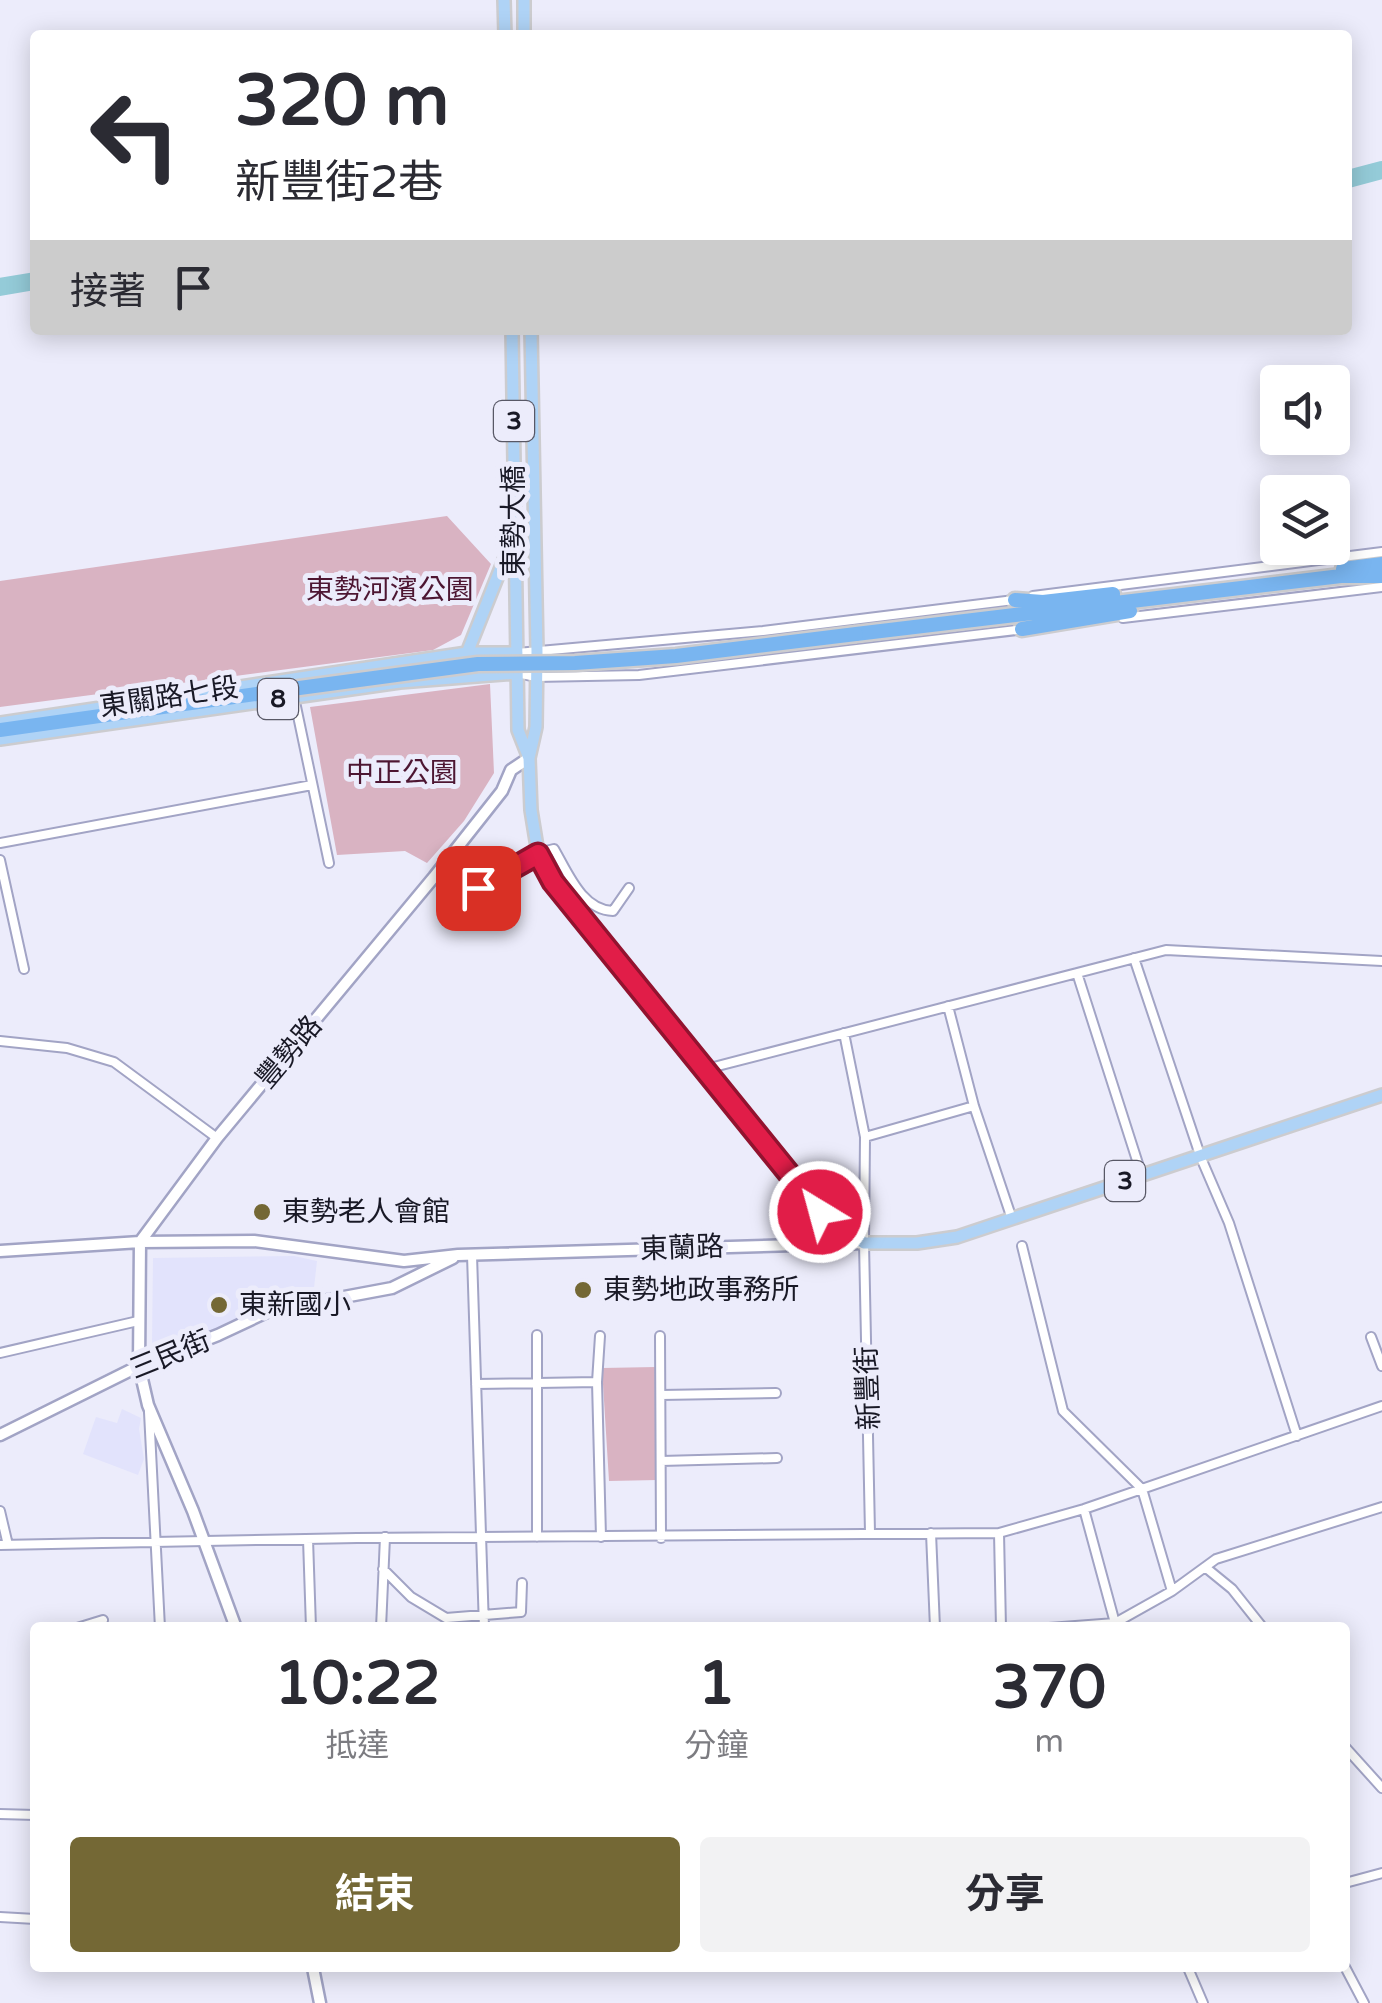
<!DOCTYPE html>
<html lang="zh-TW">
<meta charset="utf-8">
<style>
:root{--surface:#fff;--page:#f2f2f3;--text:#2b2b33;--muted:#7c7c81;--accent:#746835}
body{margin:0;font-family:"Varela Round","Noto Sans TC",sans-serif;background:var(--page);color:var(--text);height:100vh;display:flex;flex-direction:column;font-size:38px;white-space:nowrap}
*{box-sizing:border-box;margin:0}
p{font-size:32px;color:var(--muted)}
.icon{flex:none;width:55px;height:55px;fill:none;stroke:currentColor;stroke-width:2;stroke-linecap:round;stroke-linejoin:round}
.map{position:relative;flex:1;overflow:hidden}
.drawer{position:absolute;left:30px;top:1622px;width:1320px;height:350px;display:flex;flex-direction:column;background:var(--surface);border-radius:10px;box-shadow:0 5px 25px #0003}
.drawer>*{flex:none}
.banner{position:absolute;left:30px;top:30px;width:1322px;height:305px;border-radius:10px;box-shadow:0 5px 25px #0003;background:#fff;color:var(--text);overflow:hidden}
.tools{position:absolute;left:1260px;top:365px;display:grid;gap:20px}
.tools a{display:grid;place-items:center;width:90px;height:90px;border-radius:10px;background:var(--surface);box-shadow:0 5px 25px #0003;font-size:50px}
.pin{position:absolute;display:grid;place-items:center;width:85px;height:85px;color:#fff;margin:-42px;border-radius:20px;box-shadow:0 5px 15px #0006}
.me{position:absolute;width:110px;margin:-55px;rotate:323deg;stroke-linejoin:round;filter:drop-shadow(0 0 8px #0008)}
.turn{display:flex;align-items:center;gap:35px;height:210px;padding:0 40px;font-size:45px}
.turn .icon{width:130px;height:130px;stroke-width:2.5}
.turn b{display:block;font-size:70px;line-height:85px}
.then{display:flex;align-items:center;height:95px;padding:0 40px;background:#0003;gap:20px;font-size:38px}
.eta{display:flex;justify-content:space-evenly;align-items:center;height:170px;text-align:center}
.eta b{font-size:60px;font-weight:700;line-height:70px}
.action{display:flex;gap:20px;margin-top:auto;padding:20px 40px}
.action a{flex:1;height:115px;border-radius:10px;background:var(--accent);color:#fff;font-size:40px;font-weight:700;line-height:115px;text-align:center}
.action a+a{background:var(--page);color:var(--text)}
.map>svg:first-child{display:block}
.built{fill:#e2e3fc}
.green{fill:#d9b3c2}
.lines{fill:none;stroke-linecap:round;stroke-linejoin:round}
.river{stroke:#94cbd8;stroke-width:18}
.street-casing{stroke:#a2a4c5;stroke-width:12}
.secondary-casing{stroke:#a2a4c5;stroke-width:15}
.primary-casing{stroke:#cccccf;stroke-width:16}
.highway-casing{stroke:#cccccf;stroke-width:19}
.street{stroke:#fff;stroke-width:8}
.secondary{stroke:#fff;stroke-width:10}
.primary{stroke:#afd3f6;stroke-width:11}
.highway{stroke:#79b5f0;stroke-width:14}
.highway-bridge-casing{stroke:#cccccf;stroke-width:19;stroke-linecap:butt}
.highway-bridge{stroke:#79b5f0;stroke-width:14}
.route-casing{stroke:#92132f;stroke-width:25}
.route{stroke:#e11d48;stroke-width:18}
.poi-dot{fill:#746835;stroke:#ececfb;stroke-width:4}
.labels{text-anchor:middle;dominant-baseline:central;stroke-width:10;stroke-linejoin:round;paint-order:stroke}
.shield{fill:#ececfb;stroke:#585866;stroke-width:2.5}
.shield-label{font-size:25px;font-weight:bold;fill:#191926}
.street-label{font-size:28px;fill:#191926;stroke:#ececfb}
.park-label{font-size:28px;fill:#4d1632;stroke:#ececfb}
.poi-label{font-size:28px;fill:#191926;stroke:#ececfb;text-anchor:start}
</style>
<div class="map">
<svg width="1382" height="2003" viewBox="0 0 1382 2003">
<rect width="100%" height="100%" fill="#ececfb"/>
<path class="built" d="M294 1256 317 1261 313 1297 256 1312 216 1333 182 1343 152 1344 153 1258Z
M122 1409 141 1418 139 1429 144 1459 138 1475 83 1454 96 1417 117 1423Z"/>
<path class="green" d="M447 516 491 564 461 635 433 650 0 707V581Z
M490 684 494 773 464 821 427 863 405 851 337 855 310 707Z
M656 1367 657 1480 609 1481 602 1368Z"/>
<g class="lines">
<path class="river" d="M1348 179 1382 170
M0 287 35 281"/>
<defs>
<path id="street" d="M1033 596 1382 552
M1123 618 1382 587
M517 653 763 631 1014 600
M517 673 536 677 639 675 1025 629
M294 697 329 863
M0 843 312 785
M0 860 24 969
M478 889 538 853 554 849C568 873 582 910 613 911L629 888
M1134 958 1201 1158 1229 1223 1297 1436
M1077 973 1142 1176
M948 1006 974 1106 1012 1219
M844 1033 865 1137 864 1243 870 1533
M0 1041 67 1048 114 1062 217 1138
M706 1069 1166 950 1382 961
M865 1137 974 1106
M1022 1246 1063 1411 1142 1489 1172 1591 1216 1559 1382 1507
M472 1255 484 1628
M600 1336 597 1382 601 1537
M660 1336 661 1538
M1371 1337 1382 1366
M0 1353 138 1321
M476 1384 597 1382
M661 1395 776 1393
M149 1412 160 1628
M661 1461 777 1458
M1084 1509 1115 1623
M0 1511 8 1545
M931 1533 935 1628
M999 1533 1001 1628
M537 1537V1335
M308 1539 311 1628
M0 1545 357 1538 999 1533 1084 1509 1382 1406
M1205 1567 1232 1589 1263 1628
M383 1569 411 1597 446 1618 521 1612 522 1583
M77 1628 103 1620
M381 1628 385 1537
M1049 1628 1115 1623 1172 1591
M1345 1747 1382 1788
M0 1814 35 1815
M1345 1883 1382 1873
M0 1917 35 1919
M1345 1967 1364 2003
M1188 1968 1203 2003"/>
<path id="secondary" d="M140 1242 217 1138 434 877 502 791 511 770 529 758
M140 1242 139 1366 148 1405 193 1511 236 1628
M0 1251 140 1242 254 1241 404 1261 458 1255 864 1243
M0 1435 139 1366 218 1335 269 1311 392 1288 453 1258
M313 1968 320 2003"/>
<path id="primary" d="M504 0 505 35
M524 0V35
M512 330 518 730 529 758
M531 330 537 652 536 727 529 758 531 810 538 853 553 883 820 1212 864 1243H917L957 1237 1382 1095
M467 653 512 540
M0 723 467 653H517
M0 739 400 682 517 673"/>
<path id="highway" d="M1343 569 1382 564
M1015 600 1043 602 1113 594
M1022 629 1130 611
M856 634 1341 576H1382
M0 730 292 689"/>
</defs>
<use href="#street" class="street-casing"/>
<use href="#secondary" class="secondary-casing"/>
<use href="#primary" class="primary-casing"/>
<use href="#highway" class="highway-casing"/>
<use href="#street" class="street"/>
<use href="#secondary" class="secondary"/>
<use href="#primary" class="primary"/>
<use href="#highway" class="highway"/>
<defs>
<path id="highway-bridge" d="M292 689 478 664 575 663 676 656 856 634"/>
</defs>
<use href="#highway-bridge" class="highway-bridge-casing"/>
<use href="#highway-bridge" class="highway-bridge"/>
</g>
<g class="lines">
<defs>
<path id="route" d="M478 888 538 854 553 882 820 1212"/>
</defs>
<use href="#route" class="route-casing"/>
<use href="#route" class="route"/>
</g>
<g class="poi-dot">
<circle cx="262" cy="1212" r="10"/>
<circle cx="583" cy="1290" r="10"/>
<circle cx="219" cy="1305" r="10"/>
</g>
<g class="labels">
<g class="shield">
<rect x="494" y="401" width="40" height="40" rx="8"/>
<rect x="258" y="679" width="40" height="40" rx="8"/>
<rect x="1105" y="1161" width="40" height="40" rx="8"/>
</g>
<g class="shield-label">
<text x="514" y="421">3</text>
<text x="278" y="699">8</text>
<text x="1125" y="1181">3</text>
</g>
<g class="street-label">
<text transform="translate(514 521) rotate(-90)">東勢大橋</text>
<text transform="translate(169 697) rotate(-8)">東關路七段</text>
<text transform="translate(289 1052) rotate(-50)">豐勢路</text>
<text transform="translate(682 1248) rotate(-2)">東蘭路</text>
<text transform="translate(170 1355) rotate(-22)">三民街</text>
<text transform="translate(868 1388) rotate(-92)">新豐街</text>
</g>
<g class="park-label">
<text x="390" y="590">東勢河濱公園</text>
<text x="402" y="773">中正公園</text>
</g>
<g class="poi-label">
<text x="282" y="1212">東勢老人會館</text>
<text x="603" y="1290">東勢地政事務所</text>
<text x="239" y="1305">東新國小</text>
</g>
</g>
</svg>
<div class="tools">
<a><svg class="icon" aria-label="sound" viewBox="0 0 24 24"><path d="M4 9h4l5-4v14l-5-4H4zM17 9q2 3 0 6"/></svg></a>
<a><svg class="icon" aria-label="layers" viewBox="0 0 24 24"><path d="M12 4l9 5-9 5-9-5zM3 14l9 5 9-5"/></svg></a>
</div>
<div class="pin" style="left:478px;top:888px;background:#d93025"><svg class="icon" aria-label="arrive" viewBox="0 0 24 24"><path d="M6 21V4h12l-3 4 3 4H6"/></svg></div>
<svg class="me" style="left:820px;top:1212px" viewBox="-20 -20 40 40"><circle r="17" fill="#e11d48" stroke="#fff" stroke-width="3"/><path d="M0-11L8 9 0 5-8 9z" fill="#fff"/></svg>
<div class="banner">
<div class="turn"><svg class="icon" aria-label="left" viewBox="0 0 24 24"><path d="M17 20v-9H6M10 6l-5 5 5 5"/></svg><div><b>320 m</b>新豐街2巷</div></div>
<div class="then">接著<svg class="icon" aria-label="arrive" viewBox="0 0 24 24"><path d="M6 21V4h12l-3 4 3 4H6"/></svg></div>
</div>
<section class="drawer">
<div class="eta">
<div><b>10:22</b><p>抵達</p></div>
<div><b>1</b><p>分鐘</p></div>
<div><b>370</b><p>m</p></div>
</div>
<div class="action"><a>結束</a><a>分享</a></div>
</section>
</div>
